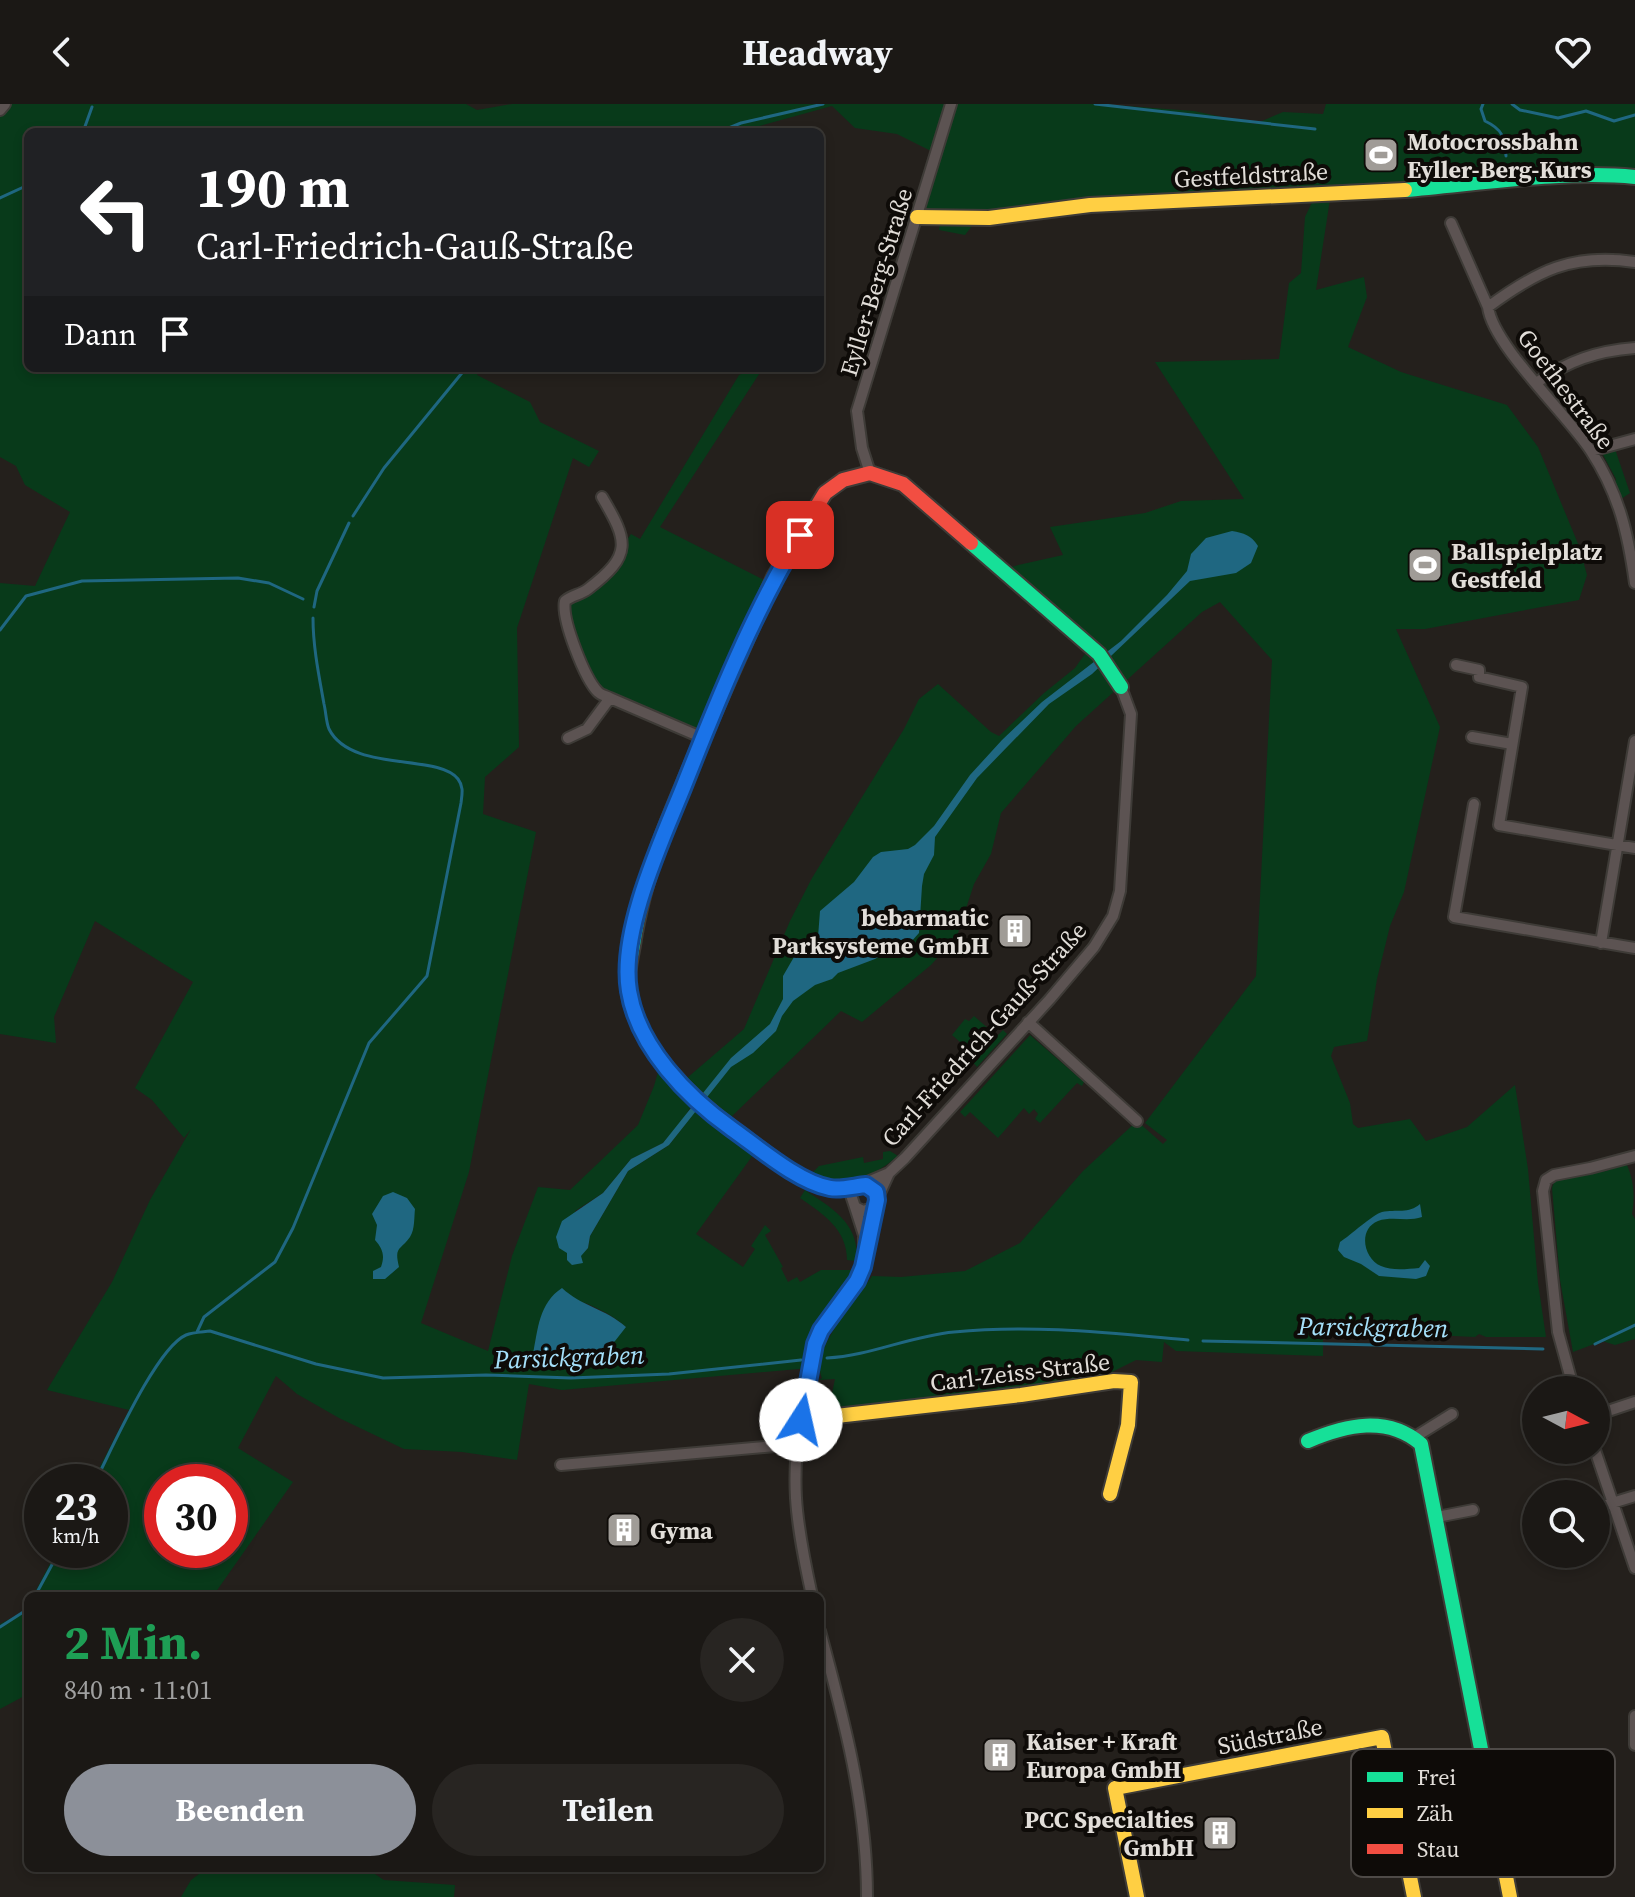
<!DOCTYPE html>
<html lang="de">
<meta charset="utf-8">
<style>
:root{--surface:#1b1815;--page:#282522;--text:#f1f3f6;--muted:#a0a0a0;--line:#393734;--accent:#8c9099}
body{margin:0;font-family:"Source Serif 4",serif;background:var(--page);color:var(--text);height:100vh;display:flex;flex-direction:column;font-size:30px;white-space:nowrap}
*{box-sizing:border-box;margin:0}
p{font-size:26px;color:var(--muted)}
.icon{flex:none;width:44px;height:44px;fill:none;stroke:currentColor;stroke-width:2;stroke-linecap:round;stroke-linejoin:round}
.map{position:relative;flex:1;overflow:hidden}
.sheet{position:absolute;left:24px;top:1488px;width:800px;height:280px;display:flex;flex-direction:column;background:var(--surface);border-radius:12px;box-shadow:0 4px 12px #0003,0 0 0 2px var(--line)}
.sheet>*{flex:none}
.top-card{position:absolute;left:24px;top:24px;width:800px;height:244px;border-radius:12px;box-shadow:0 4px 12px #0003,0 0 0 2px var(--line);background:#202124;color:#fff;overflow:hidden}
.needle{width:52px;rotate:97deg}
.fabs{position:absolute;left:1522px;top:1272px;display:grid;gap:16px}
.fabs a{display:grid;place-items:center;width:88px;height:88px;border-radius:50%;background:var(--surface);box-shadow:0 4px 12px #0003,0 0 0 2px var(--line);font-size:40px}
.speed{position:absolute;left:24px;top:1360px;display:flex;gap:16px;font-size:40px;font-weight:700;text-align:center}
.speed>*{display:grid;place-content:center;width:104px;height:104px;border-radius:50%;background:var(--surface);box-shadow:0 4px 12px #0003,0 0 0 2px var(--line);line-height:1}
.speed small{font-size:20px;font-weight:400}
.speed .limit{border:12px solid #d22;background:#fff;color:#111}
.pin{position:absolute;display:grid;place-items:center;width:68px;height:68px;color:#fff;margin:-34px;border-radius:16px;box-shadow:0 4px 12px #0006}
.me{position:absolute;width:88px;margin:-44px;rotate:10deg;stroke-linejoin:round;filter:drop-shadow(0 0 6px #0008)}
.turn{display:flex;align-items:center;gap:28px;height:168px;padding:0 40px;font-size:36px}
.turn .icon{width:104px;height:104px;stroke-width:2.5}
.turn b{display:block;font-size:56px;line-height:68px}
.then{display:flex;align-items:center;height:76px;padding:0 40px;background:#0003;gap:16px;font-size:30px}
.round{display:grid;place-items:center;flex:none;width:84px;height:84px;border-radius:42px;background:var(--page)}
.summary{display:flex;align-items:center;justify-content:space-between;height:136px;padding:0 40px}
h1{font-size:48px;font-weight:700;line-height:60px;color:#1e9e55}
.cta{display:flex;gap:16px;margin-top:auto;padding:16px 40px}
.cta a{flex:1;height:92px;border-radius:48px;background:var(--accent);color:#fff;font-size:32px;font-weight:700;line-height:92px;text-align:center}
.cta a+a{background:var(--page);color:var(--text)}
header{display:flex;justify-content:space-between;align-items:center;height:104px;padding:0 40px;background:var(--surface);font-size:36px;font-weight:700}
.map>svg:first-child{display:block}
.green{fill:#083a1a;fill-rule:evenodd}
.water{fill:#1f6781}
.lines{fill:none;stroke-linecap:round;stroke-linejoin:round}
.stream{stroke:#1f6781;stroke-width:3}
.street-casing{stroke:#3e3b37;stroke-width:14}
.fast-casing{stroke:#3e3b37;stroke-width:18}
.slow-casing{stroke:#3e3b37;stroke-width:18}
.jam-casing{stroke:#3e3b37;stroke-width:18}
.street{stroke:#5c5352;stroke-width:10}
.fast{stroke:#16e098;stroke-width:14}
.slow{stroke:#ffcf43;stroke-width:14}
.jam{stroke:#f24e42;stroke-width:14}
.route-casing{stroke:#114b97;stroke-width:20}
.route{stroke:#1a73e8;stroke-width:14}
.labels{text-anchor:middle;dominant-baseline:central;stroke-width:8;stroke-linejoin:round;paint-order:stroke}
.poi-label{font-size:24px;font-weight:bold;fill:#e2ded9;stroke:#0e0b08;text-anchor:start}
.street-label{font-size:24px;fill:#e2ded9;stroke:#0e0b08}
.water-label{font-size:26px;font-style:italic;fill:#a5e0fa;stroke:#0e0b08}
.key{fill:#0e0b08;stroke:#4e4a47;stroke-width:2}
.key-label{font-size:22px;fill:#e2ded9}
</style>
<header><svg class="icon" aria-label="back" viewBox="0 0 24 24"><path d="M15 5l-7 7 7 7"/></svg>Headway<svg class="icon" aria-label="heart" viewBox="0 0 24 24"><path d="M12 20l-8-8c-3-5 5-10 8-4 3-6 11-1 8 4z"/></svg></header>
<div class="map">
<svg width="1635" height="1793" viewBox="0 0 1635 1793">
<rect width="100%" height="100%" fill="#24201c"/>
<path class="green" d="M9 0H466L477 6 512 0H1099L1194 7 1255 20 1283 8 1323 10 1326 0H1635V73L1443 80 1430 74 1394 82 1331 89 1316 186 1364 173 1367 193 1348 243 1401 268 1507 301 1538 343 1579 442 1587 471 1579 496 1425 525H1396L1440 623 1404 788 1390 822 1377 875 1367 937 1334 943 1331 952 1350 999 1353 1020 1358 1024 1410 1015 1426 1037 1467 1023 1515 981 1528 1065 1538 1179 1546 1233H1486L1479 1230 1475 1233 1323 1226V1252L1176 1247 1164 1238 1162 1258 1136 1256 1090 1279 1024 1282 931 1296 813 1309 816 1295 831 1294 835 1275 819 1276 822 1274C809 1246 857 1196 872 1172L901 1173 965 1167 1020 1139 1083 1067 1137 1017 1163 1040 1167 1036 1145 1019 1256 872 1272 556 1220 498 1202 508 1076 622 1001 709 991 750 974 780 957 832 931 861 862 918 841 907 730 1014 687 974 744 925 790 817 812 774 904 625 919 595 938 580 991 628 999 632 1044 589 1075 564 1094 537 1001 465 1063 451 1050 423 1145 409 1181 397 1244 395 1155 258 1279 255 1289 179 1301 169 1305 113 1316 90 979 113 965 131 939 126 941 113 917 111 937 50 897 30 855 24 832 2 738 28H28V264H480L477 271 530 298 540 318 599 347 589 363 573 354 517 524 519 643 485 673 483 710 536 728 469 1068 421 1219 488 1247 512 1152 538 1083 570 1086 638 1021 654 982 661 958 693 999 683 1016 663 1039 631 1055 603 1089 575 1107 581 1151 588 1144 590 1132 628 1067 669 1041 695 1008C713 1024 733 1036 753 1051L696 1130 743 1163 755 1145 751 1142 765 1121 771 1127 765 1131 783 1163 781 1164 788 1178 797 1173 800 1178 821 1166H854C841 1198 816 1210 806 1246L813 1249 810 1264 562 1286 529 1280 517 1356 462 1348 404 1345 339 1314 297 1290 276 1272 238 1344 293 1378 213 1492H33L57 1446H110V1378H92L129 1306 47 1286 112 1178 150 1096 191 1025 184 1034 152 996 135 984 193 878 95 817 54 913 56 939 0 930V479L35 482 70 408 25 381 16 362 0 353V12ZM574 1195C594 1202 610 1209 626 1223L575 1250H533ZM162 1378H230V1446H162Z
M756 264H763L660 423 770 479 703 634 610 594 587 567 565 497 599 475 631 430 640 435 739 271Z
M1615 345 1630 389 1621 395 1614 381 1616 375 1602 349Z
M974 912 997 932 1003 926 1007 930 977 963 971 956 975 951 952 931 965 915 969 917Z
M1030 931 1084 978 1082 982 1077 979 1040 1019 1035 1015 1038 1010 1034 1005 1029 1010 1024 1004 998 1034 970 1008 965 1013 960 1008Z
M890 1047 898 1052C872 1074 844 1084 812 1069L819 1062 863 1053 864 1059 883 1055V1048Z
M1626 1059C1634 1075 1635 1093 1632 1110L1635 1115V1235L1615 1241 1602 1237 1573 1248 1560 1176 1552 1084 1555 1075 1606 1067Z
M805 1086C833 1105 859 1119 857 1157L847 1156C847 1125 823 1110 800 1094Z
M28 1501V1590L0 1605V1520L23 1508Z
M207 1764H366L384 1776 455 1781 454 1793H181L191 1776Z"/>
<path class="water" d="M1232 427C1244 429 1251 431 1258 442L1251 459 1236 469 1190 477 1092 570 1049 600 977 674 935 733 934 751 924 770 922 782 919 829 910 839H903L875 855 838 869 832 875 815 881 793 897 782 912 776 927 753 949 731 963 669 1041 628 1067 590 1132 588 1144 581 1152 583 1159 572 1161 567 1156V1149L559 1144 556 1133 562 1117 603 1089 631 1055 663 1039 731 954 770 920 783 895V872L794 853 797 839 804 840 818 833 820 807 854 778 873 753 881 748 908 745 915 741 934 722 970 671 1002 636 1042 598 1121 537 1167 491 1187 467 1191 450 1206 434Z
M393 1088 407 1094 415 1105C414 1113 415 1125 410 1133 400 1147 394 1142 399 1163L385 1175H373V1167L381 1163C385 1152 383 1145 375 1136L377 1121 372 1110 383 1092Z
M1420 1100 1422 1113C1408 1118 1392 1112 1378 1117 1358 1125 1363 1154 1381 1162 1392 1167 1407 1165 1419 1164L1425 1156 1430 1162 1426 1172 1416 1175 1379 1172 1361 1160 1344 1153 1338 1146 1340 1138C1351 1131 1372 1111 1382 1108 1396 1105 1409 1110 1420 1100Z
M562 1184C581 1202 606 1205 626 1223L615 1237 599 1249 533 1250C538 1225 539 1199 562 1184Z"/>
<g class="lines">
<path class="stream" d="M1095 0 1315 25
M1483 0 1481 5 1485 17C1502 25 1505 33 1506 52
M1512 0 1520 6 1558 14 1586 7 1614 17 1635 11
M83 28 92 3
M719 28 741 19 823 0
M0 94 28 81
M353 412 384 364 466 264
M314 503 317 487 349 419
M0 526 26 492 82 477 238 474 269 479 303 495
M197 1228 204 1213 275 1158 293 1124 369 939 427 872 461 699C462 690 464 683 458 675 438 649 351 669 329 625 326 618 326 608 324 600 319 572 313 543 313 514
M1203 1237 1543 1245
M1595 1240 1635 1221
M827 1254C870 1252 910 1232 954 1228 1032 1220 1110 1229 1188 1236
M95 1378C111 1347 156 1244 186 1231 193 1228 203 1228 210 1227L316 1260 383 1274 486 1271 571 1274 669 1270 801 1256
M35 1492 60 1446
M0 1523 28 1505"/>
<defs>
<path id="street" d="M0 6 5 0
M1451 119 1488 203C1493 242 1568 311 1591 347 1619 390 1628 429 1635 479
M1488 203C1537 167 1571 149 1635 158
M1536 279C1568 257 1596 247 1635 244
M1591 347 1635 335
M870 369 862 344 857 307 951 0
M602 393C628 437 633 451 588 485 580 491 572 491 565 497 561 515 585 575 598 588 601 591 606 592 610 594
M1456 561 1479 566V573L1522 583 1499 721 1635 744
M1472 633 1512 640
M568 634 587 625 610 594 703 634
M1474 700 1454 813 1635 844
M1601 839 1635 637
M1028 918 1137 1017
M889 1069 873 1104 863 1107 855 1103 851 1091 858 1082 889 1069 905 1054 1050 895 1094 843 1113 812 1120 787 1131 610 1121 583
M855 1103 864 1131V1142
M1574 1286 1558 1228 1543 1087 1546 1076 1554 1071 1590 1064 1635 1052
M1596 1311 1635 1298
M1532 1324 1536 1323
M1415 1333 1452 1310
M1595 1346 1635 1464
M561 1361 797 1340
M1596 1404 1635 1392
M1437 1413 1473 1406
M812 1492C805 1460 798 1427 796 1394 793 1343 803 1290 815 1240 825 1215 845 1199 857 1176 869 1154 871 1125 876 1101
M820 1527C844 1615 867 1701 867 1793
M1635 1612V1641"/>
<path id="fast" d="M1405 86C1477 80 1564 66 1635 73
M971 439 1099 550 1121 583
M708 623C677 694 644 765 633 841 630 857 626 874 629 890 639 946 695 998 740 1030 765 1047 803 1082 834 1084 842 1084 850 1083 858 1082
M1308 1337C1346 1321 1387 1311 1421 1340L1483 1655"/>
<path id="slow" d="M917 113 989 114 1090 101 1405 86
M801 1316 1021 1291 1114 1277 1131 1278 1128 1321 1110 1390
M1483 1655 1510 1793
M1137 1793 1115 1684 1382 1633 1414 1793"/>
<path id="jam" d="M708 623 774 473 825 389 843 376 870 369 903 380 971 439"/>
</defs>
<use href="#street" class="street-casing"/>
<use href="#fast" class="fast-casing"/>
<use href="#slow" class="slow-casing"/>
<use href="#jam" class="jam-casing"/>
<use href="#street" class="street"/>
<use href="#fast" class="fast"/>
<use href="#slow" class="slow"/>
<use href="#jam" class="jam"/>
</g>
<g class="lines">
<defs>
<path id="route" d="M800 431C752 511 717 598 683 684 661 738 619 828 629 887 638 943 687 993 732 1025 759 1044 798 1078 830 1084 841 1086 855 1082 866 1081L876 1088 877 1096 863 1163 857 1177 821 1226 815 1240 801 1316"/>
</defs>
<use href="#route" class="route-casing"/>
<use href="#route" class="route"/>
</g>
<defs>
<symbol id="stadium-square" viewBox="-11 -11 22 22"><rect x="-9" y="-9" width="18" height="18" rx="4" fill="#a09c97" stroke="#0e0b08"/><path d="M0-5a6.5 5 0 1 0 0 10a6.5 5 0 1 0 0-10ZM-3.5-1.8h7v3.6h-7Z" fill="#fff"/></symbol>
<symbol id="building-square" viewBox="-11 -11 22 22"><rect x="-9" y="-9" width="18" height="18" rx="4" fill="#a09c97" stroke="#0e0b08"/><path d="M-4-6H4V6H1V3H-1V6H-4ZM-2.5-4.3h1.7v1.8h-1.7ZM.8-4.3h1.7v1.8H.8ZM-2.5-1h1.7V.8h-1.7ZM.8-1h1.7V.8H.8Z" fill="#fff"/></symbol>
</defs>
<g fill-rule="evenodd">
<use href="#stadium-square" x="1361" y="31" width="40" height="40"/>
<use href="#stadium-square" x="1405" y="441" width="40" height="40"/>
<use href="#building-square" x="995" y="807" width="40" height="40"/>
<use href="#building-square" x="604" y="1406" width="40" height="40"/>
<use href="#building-square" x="980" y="1631" width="40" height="40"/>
<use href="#building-square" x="1200" y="1709" width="40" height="40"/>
</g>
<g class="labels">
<g class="poi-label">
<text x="1407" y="37">Motocrossbahn<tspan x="1407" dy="28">Eyller-Berg-Kurs</tspan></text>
<text x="1451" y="447">Ballspielplatz<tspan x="1451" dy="28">Gestfeld</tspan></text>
<text x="989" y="813" text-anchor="end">bebarmatic<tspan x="989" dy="28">Parksysteme GmbH</tspan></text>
<text x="650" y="1426">Gyma</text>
<text x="1026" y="1637">Kaiser + Kraft<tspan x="1026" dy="28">Europa GmbH</tspan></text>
<text x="1194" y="1715" text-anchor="end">PCC Specialties<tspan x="1194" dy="28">GmbH</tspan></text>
</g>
<g class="street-label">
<text transform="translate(1251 71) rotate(-3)">Gestfeldstraße</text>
<text transform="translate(876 178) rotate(-73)">Eyller-Berg-Straße</text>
<text transform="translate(1566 285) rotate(53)">Goethestraße</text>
<text transform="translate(984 930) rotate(-48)">Carl-Friedrich-Gauß-Straße</text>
<text transform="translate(1020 1268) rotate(-7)">Carl-Zeiss-Straße</text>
<text transform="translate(1270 1632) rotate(-11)">Südstraße</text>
</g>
<g class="water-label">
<text transform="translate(1373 1223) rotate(1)">Parsickgraben</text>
<text transform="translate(569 1253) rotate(-2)">Parsickgraben</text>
</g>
</g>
<rect x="1351" y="1645" width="264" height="128" rx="12" class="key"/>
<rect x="1367" y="1668" width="36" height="10" fill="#16e098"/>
<rect x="1367" y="1704" width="36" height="10" fill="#ffcf43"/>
<rect x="1367" y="1740" width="36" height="10" fill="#f24e42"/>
<g class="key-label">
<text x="1417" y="1681">Frei</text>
<text x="1417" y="1717">Zäh</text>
<text x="1417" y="1753">Stau</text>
</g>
</svg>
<div class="fabs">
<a><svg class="needle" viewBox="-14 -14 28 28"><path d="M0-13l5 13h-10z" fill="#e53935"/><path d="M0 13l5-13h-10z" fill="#a0a0a0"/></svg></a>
<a><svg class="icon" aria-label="search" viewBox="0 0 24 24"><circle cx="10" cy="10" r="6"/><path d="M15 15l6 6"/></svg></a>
</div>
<div class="speed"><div>23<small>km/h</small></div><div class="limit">30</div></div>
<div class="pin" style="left:800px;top:431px;background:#d93025"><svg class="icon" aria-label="arrive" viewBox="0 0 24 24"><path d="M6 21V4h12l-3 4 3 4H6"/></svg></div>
<svg class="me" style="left:801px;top:1316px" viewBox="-20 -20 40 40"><circle r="19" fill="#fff"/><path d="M0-13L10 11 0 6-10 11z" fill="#1a73e8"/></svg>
<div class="top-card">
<div class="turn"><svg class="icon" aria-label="left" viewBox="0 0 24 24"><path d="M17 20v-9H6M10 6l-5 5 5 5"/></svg><div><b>190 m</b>Carl-Friedrich-Gauß-Straße</div></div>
<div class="then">Dann<svg class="icon" aria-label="arrive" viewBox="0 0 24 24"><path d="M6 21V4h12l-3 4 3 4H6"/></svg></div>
</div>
<section class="sheet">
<div class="summary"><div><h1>2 Min.</h1><p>840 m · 11:01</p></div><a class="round"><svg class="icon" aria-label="close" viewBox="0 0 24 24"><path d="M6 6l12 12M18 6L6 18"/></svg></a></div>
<div class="cta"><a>Beenden</a><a>Teilen</a></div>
</section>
</div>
